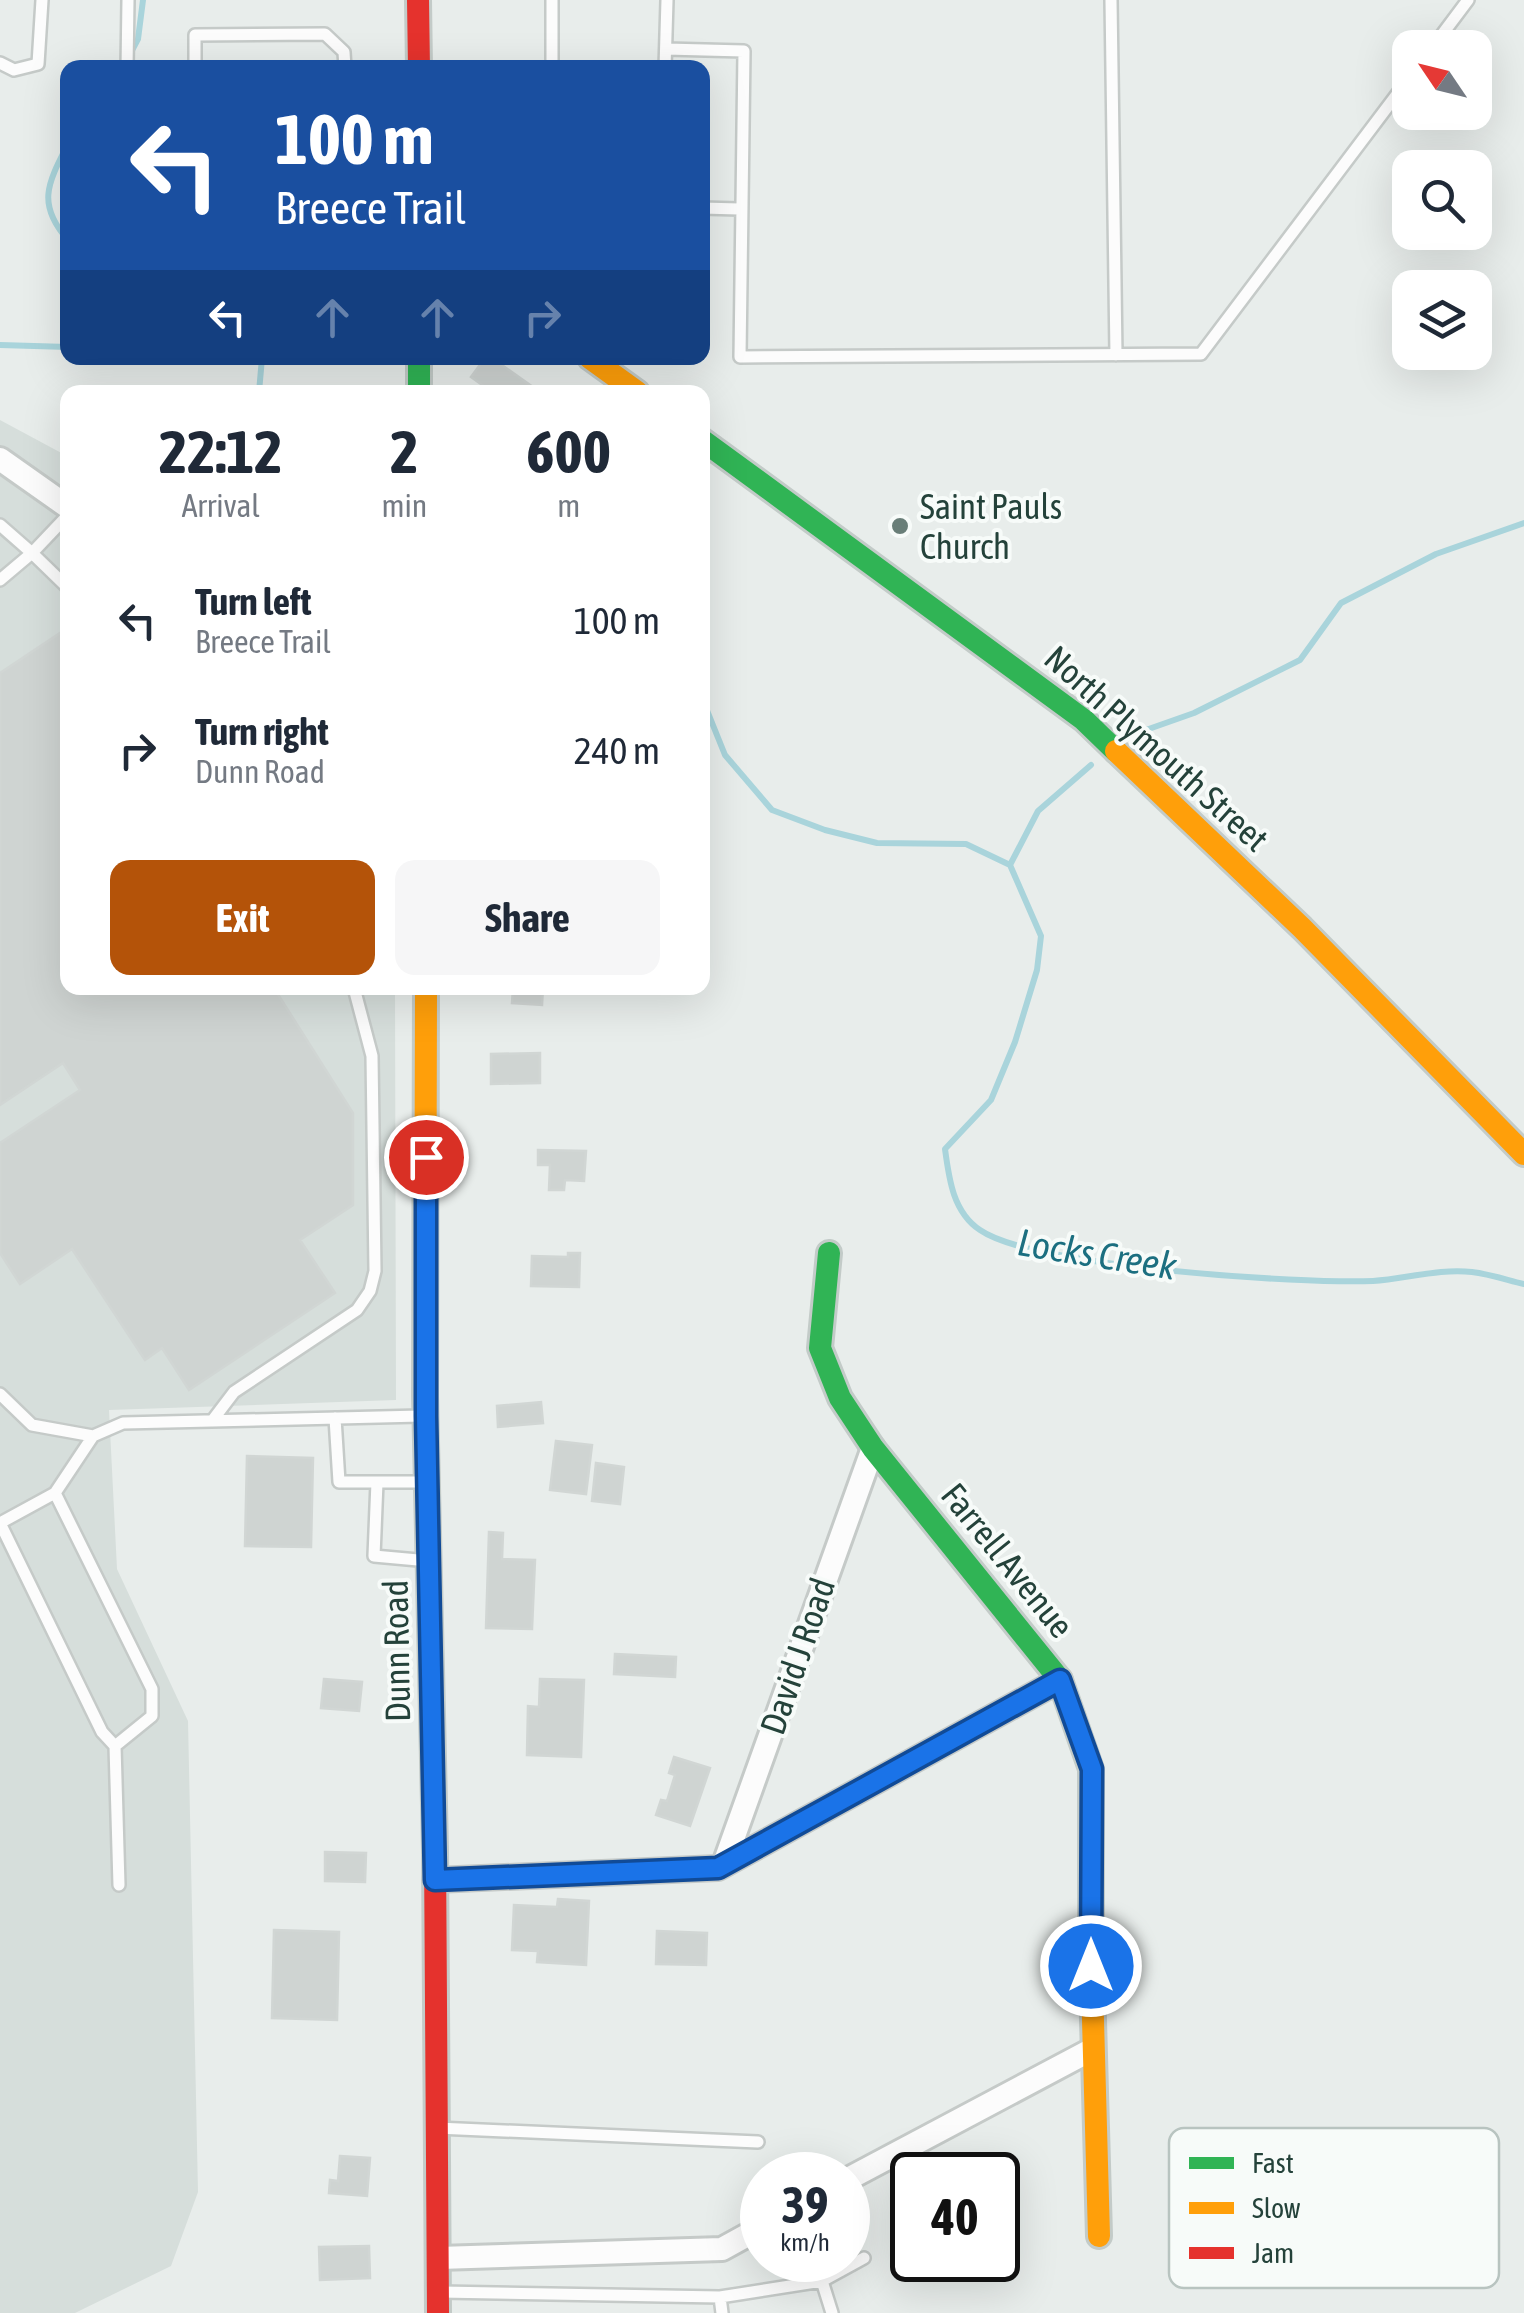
<!DOCTYPE html>
<style>
:root{--surface:#fff;--page:#f6f6f7;--text:#1f2937;--muted:#747a83;--accent:#b45309}
body{margin:0;font-family:"Asap Condensed",sans-serif;background:var(--page);color:var(--text);height:100vh;display:flex;flex-direction:column;font-size:38px;white-space:nowrap}
*{box-sizing:border-box;margin:0}
p{font-size:32px;color:var(--muted)}
.icon{flex:none;width:55px;height:55px;fill:none;stroke:currentColor;stroke-width:2;stroke-linecap:round;stroke-linejoin:round}
.map{position:relative;flex:1;overflow:hidden}
.panel{position:absolute;left:60px;top:385px;width:650px;height:610px;display:flex;flex-direction:column;background:var(--surface);border-radius:20px;box-shadow:0 10px 40px #0002}
.panel>*{flex:none}
.top-card{position:absolute;left:60px;top:60px;width:650px;height:305px;border-radius:20px;box-shadow:0 10px 40px #0002;background:#1a4fa0;color:#fff;overflow:hidden}
.needle{width:65px;rotate:305deg}
.buttons{position:absolute;left:1392px;top:30px;display:grid;gap:20px}
.buttons a{display:grid;place-items:center;width:100px;height:100px;border-radius:20px;background:var(--surface);box-shadow:0 10px 40px #0002;font-size:50px}
.speed{position:absolute;left:740px;top:2152px;display:flex;gap:20px;font-size:50px;font-weight:700;text-align:center}
.speed>*{display:grid;place-content:center;width:130px;height:130px;border-radius:50%;background:var(--surface);box-shadow:0 10px 40px #0002;line-height:1}
.speed small{font-size:25px;font-weight:400}
.speed .limit{border:5px solid #111;border-radius:15px;background:#fff;color:#111}
.pin{position:absolute;display:grid;place-items:center;width:85px;height:85px;color:#fff;margin:-42px;border:5px solid #fff;border-radius:50%;box-shadow:0 2px 10px #0007}
.me{position:absolute;width:110px;margin:-55px;rotate:0deg;stroke-linejoin:round;filter:drop-shadow(0 0 8px #0008)}
.turn{display:flex;align-items:center;gap:35px;height:210px;padding:0 50px;font-size:45px}
.turn .icon{width:130px;height:130px;stroke-width:2.5}
.turn b{display:block;font-size:70px;line-height:85px}
.lanes{display:flex;align-items:center;height:95px;padding:0 50px;background:#0003;justify-content:center;gap:50px;direction:ltr}
.lanes .off{opacity:.35}
.eta{display:flex;justify-content:space-evenly;align-items:center;height:170px;text-align:center}
.eta b{font-size:60px;font-weight:700;line-height:70px}
.primary-button{display:flex;gap:20px;margin-top:auto;padding:20px 50px}
.primary-button a{flex:1;height:115px;border-radius:20px;background:var(--accent);color:#fff;font-size:40px;font-weight:700;line-height:115px;text-align:center}
.primary-button a+a{background:var(--page);color:var(--text)}
ul{padding:0;list-style:none}
li{display:flex;align-items:center;gap:30px;height:130px;padding:0 50px}
li div{flex:1}
li b{display:block;font-size:38px}
li em{font-style:normal}
.map>svg:first-child{display:block}
.built{fill:#d6dedb}
.lines{fill:none;stroke-linecap:round;stroke-linejoin:round}
.stream{stroke:#a9d4db;stroke-width:6}
.building{fill:#cfd4d2;stroke:#d1d6d4;stroke-width:2.5}
.lane-casing{stroke:#c5cac8;stroke-width:16}
.street-casing{stroke:#c5cac8;stroke-width:28}
.fast-casing{stroke:#c3cbc8;stroke-width:28}
.slow-casing{stroke:#c3cbc8;stroke-width:28}
.jam-casing{stroke:#c3cbc8;stroke-width:28}
.lane{stroke:#fcfcfc;stroke-width:11}
.street{stroke:#fcfcfc;stroke-width:22}
.fast{stroke:#30b455;stroke-width:22}
.slow{stroke:#ff9f0a;stroke-width:22}
.jam{stroke:#e5322d;stroke-width:22}
.route-casing{stroke:#114b97;stroke-width:25}
.route{stroke:#1a73e8;stroke-width:18}
.poi-dot{fill:#697e78;stroke:#f7fbf9;stroke-width:4}
.labels{text-anchor:middle;dominant-baseline:central;stroke-width:8;stroke-linejoin:round;paint-order:stroke}
.poi-label{font-size:35px;fill:#24423a;stroke:#f7fbf9;text-anchor:start}
.street-label{font-size:35px;fill:#24423a;stroke:#f7fbf9}
.water-label{font-size:38px;font-style:italic;fill:#1c6f80;stroke:#f7fbf9}
.key{fill:#f7fbf9;stroke:#b8c4c0;stroke-width:2.5}
.key-label{font-size:28px;fill:#24423a}
</style>
<div class="map">
<svg width="1524" height="2313" viewBox="0 0 1524 2313">
<rect width="100%" height="100%" fill="#e8edeb"/>
<path class="built" d="M0 420 67 456 68 988H395L396 1400 109 1410 117 1569 188 1721 198 2192 171 2266 75 2313H0Z"/>
<g class="lines">
<path class="stream" d="M129 56 138 39 143 0
M68 144C48 183 36 204 68 240
M0 345 68 347
M259 392 262 358
M702 698 725 755 772 810 825 830 877 843 966 844 1010 865 1041 936 1037 970 1015 1042 991 1100 945 1149C949 1179 953 1212 980 1230 1033 1267 1301 1284 1373 1281 1405 1279 1440 1268 1472 1272 1489 1274 1507 1280 1524 1284
M1143 731 1194 713 1300 660 1341 603 1436 554 1524 523
M1010 865 1038 811 1091 765"/>
</g>
<path class="building" d="M485 358H492L540 392H492L471 377Z
M60 633 68 644V988H274L353 1113V1205L300 1240 335 1293 189 1390 162 1348 145 1360 72 1249 20 1284 0 1253V1143L80 1090 63 1063 0 1105V673Z
M513 988H543L542 1005 512 1003Z
M540 1053V1083L491 1084V1054Z
M538 1150 586 1151 584 1181 565 1180 564 1190H549L550 1165H538Z
M568 1253H580L579 1287 531 1286 532 1256 568 1257Z
M541 1402 543 1423 498 1427 497 1406Z
M556 1441 592 1445 586 1494 550 1490Z
M247 1456 313 1458 311 1547 245 1546Z
M596 1463 624 1467 620 1504 592 1501Z
M489 1532 503 1533 502 1559 535 1560 532 1629 486 1628Z
M615 1654 676 1657 675 1677 614 1674Z
M324 1679 362 1682 359 1711 321 1708Z
M540 1679 584 1680 581 1757 527 1755 528 1706 539 1707Z
M674 1757 710 1768 690 1826 656 1815 661 1800 667 1801 675 1775 669 1773Z
M325 1852 366 1853 365 1882 325 1881Z
M558 1899 589 1901 586 1965 537 1962 538 1951 512 1950 514 1905 557 1907Z
M274 1930 339 1932 337 2020 272 2018Z
M657 1931 707 1933 706 1965 656 1964Z
M340 2156 370 2158 367 2196 329 2193 330 2180 338 2181Z
M369 2246 370 2278 320 2280 319 2247Z"/>
<g class="lines">
<defs>
<path id="lane" d="M552 0V68
M1111 0 1116 355
M1432 48 1468 0
M666 49 744 51 740 357 1201 354 1410 77
M0 63 14 70 38 64 42 0
M127 68 128 0
M195 68V35L325 34 344 52 345 68
M665 68 667 0
M702 208 739 209
M0 525 32 553 68 515
M0 580 32 553 68 588
M0 1394 32 1425 93 1436
M335 1418 339 1482H377
M212 1421 234 1392 357 1310 370 1291 375 1271 372 1056 354 988
M427 1482H377L374 1556 429 1561
M55 1493 152 1689V1716L115 1746
M119 1885 115 1746 102 1732 0 1523 55 1493 93 1436 123 1423 421 1416
M437 2128 758 2142
M822 2281 832 2313
M441 2292 720 2297 722 2313
M720 2297 822 2281 864 2258"/>
<path id="street" d="M0 459 68 507
M724 1864 873 1448
M435 1880 718 1868 1060 1680
M848 2179 1091 2050
M439 2258 722 2249 762 2227"/>
<path id="fast" d="M419 358V392
M702 440 1084 720 1116 751
M829 1253 820 1348 840 1398 873 1448 1060 1680 1091 1769V1948"/>
<path id="slow" d="M590 358 637 392
M1116 751 1302 928 1524 1154
M426 988 425 1396 435 1851
M1091 1948 1099 2236"/>
<path id="jam" d="M418 0 419 68
M435 1851 438 2313"/>
</defs>
<use href="#lane" class="lane-casing"/>
<use href="#street" class="street-casing"/>
<use href="#fast" class="fast-casing"/>
<use href="#slow" class="slow-casing"/>
<use href="#jam" class="jam-casing"/>
<use href="#lane" class="lane"/>
<use href="#street" class="street"/>
<use href="#fast" class="fast"/>
<use href="#slow" class="slow"/>
<use href="#jam" class="jam"/>
</g>
<g class="lines">
<defs>
<path id="route" d="M426 1157V1416L435 1880 718 1868 1060 1680 1092 1769 1091 1966"/>
</defs>
<use href="#route" class="route-casing"/>
<use href="#route" class="route"/>
</g>
<circle class="poi-dot" cx="900" cy="526" r="10"/>
<g class="labels">
<g class="poi-label">
<text x="920" y="506">Saint Pauls<tspan x="920" dy="40">Church</tspan></text>
</g>
<g class="street-label">
<text transform="translate(1157 748) rotate(42)">North Plymouth Street</text>
<text transform="translate(1008 1560) rotate(51)">Farrell Avenue</text>
<text transform="translate(396 1651) rotate(-91)">Dunn Road</text>
<text transform="translate(797 1656) rotate(-71)">David J Road</text>
</g>
<g class="water-label">
<text transform="translate(1097 1254) rotate(9)">Locks Creek</text>
</g>
</g>
<rect x="1169" y="2128" width="330" height="160" rx="15" class="key"/>
<rect x="1189" y="2157" width="45" height="12" fill="#30b455"/>
<rect x="1189" y="2202" width="45" height="12" fill="#ff9f0a"/>
<rect x="1189" y="2247" width="45" height="12" fill="#e5322d"/>
<g class="key-label">
<text x="1252" y="2173">Fast</text>
<text x="1252" y="2218">Slow</text>
<text x="1252" y="2263">Jam</text>
</g>
</svg>
<div class="buttons">
<a><svg class="needle" viewBox="-14 -14 28 28"><path d="M0-13l5 13h-10z" fill="#e53935"/><path d="M0 13l5-13h-10z" fill="#747a83"/></svg></a>
<a><svg class="icon" aria-label="search" viewBox="0 0 24 24"><circle cx="10" cy="10" r="6"/><path d="M15 15l6 6"/></svg></a>
<a><svg class="icon" aria-label="layers" viewBox="0 0 24 24"><path d="M12 4l9 5-9 5-9-5zM3 14l9 5 9-5"/></svg></a>
</div>
<div class="speed"><div>39<small>km/h</small></div><div class="limit">40</div></div>
<div class="pin" style="left:426px;top:1157px;background:#d93025"><svg class="icon" aria-label="arrive" viewBox="0 0 24 24"><path d="M6 21V4h12l-3 4 3 4H6"/></svg></div>
<svg class="me" style="left:1091px;top:1966px" viewBox="-20 -20 40 40"><circle r="17" fill="#1a73e8" stroke="#fff" stroke-width="3"/><path d="M0-11L8 9 0 5-8 9z" fill="#fff"/></svg>
<div class="top-card">
<div class="turn"><svg class="icon" aria-label="left" viewBox="0 0 24 24"><path d="M17 20v-9H6M10 6l-5 5 5 5"/></svg><div><b>100 m</b>Breece Trail</div></div>
<div class="lanes"><svg class="icon" aria-label="left" viewBox="0 0 24 24"><path d="M17 20v-9H6M10 6l-5 5 5 5"/></svg><svg class="icon off" aria-label="ahead" viewBox="0 0 24 24"><path d="M12 20V5M6 11l6-6 6 6"/></svg><svg class="icon off" aria-label="ahead" viewBox="0 0 24 24"><path d="M12 20V5M6 11l6-6 6 6"/></svg><svg class="icon off" aria-label="right" viewBox="0 0 24 24"><path d="M7 20v-9h11M14 6l5 5-5 5"/></svg></div>
</div>
<section class="panel">
<div class="eta">
<div><b>22:12</b><p>Arrival</p></div>
<div><b>2</b><p>min</p></div>
<div><b>600</b><p>m</p></div>
</div>
<ul>
<li><svg class="icon" aria-label="left" viewBox="0 0 24 24"><path d="M17 20v-9H6M10 6l-5 5 5 5"/></svg><div><b>Turn left</b><p>Breece Trail</p></div><em>100 m</em></li>
<li><svg class="icon" aria-label="right" viewBox="0 0 24 24"><path d="M7 20v-9h11M14 6l5 5-5 5"/></svg><div><b>Turn right</b><p>Dunn Road</p></div><em>240 m</em></li>
</ul>
<div class="primary-button"><a>Exit</a><a>Share</a></div>
</section>
</div>
